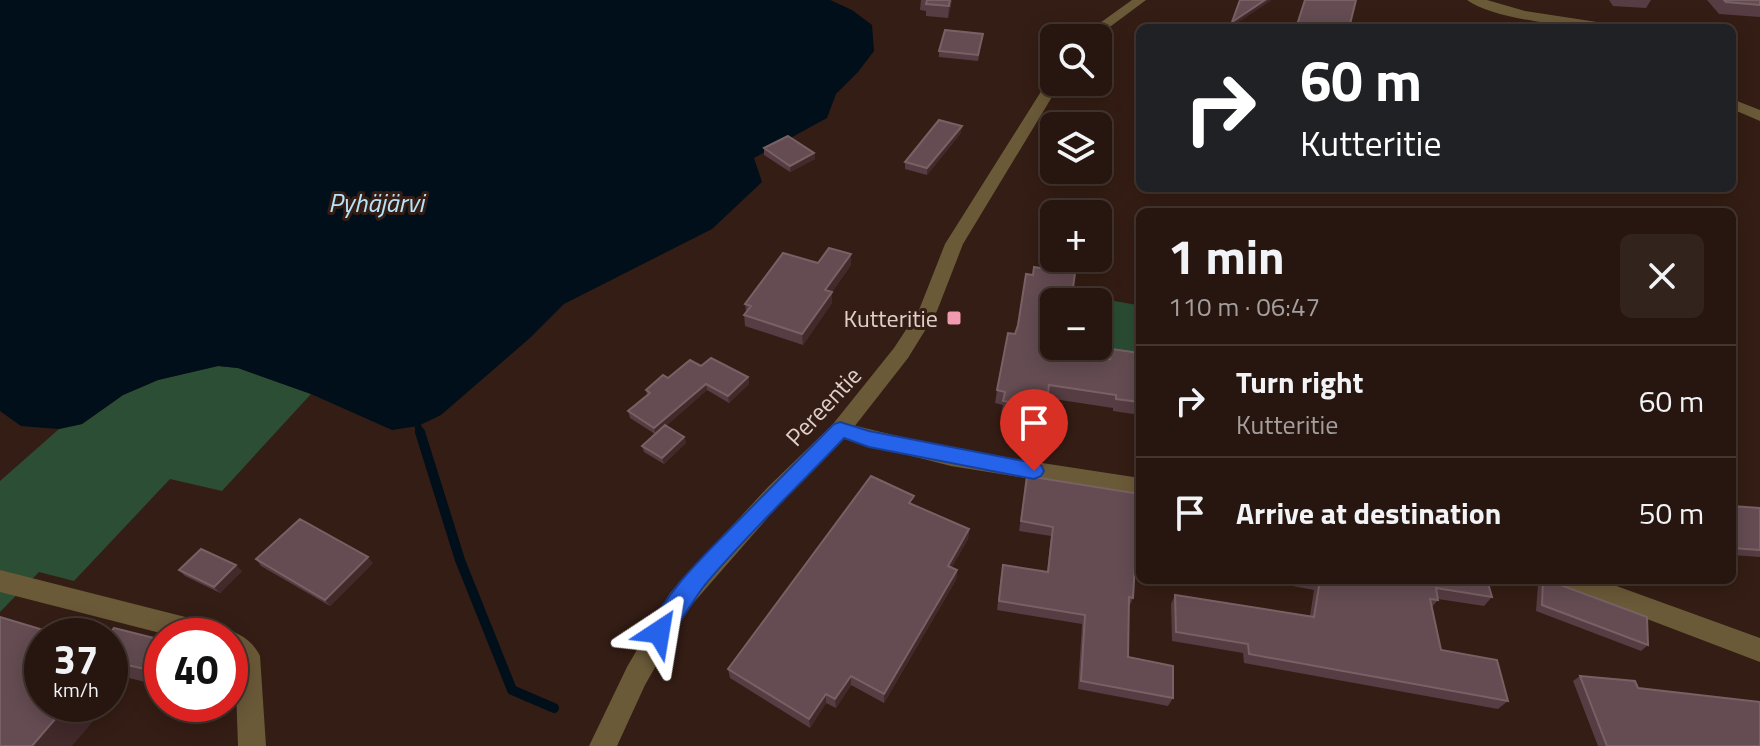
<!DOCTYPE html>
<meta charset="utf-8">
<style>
:root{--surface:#27160f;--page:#33231d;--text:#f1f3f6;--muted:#a49f9e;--line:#43352f}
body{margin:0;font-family:"Titillium Web",sans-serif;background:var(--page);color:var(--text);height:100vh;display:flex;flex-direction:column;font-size:30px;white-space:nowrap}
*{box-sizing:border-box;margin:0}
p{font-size:26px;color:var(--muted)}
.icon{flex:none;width:44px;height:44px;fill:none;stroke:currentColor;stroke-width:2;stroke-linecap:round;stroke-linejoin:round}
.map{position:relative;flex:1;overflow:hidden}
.panel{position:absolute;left:1136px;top:208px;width:600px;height:376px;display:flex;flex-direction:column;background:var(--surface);border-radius:12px;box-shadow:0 4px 20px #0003,0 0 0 2px var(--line)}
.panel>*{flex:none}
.hud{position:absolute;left:1136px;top:24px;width:600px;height:168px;border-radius:12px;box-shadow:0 4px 20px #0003,0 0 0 2px var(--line);background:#202124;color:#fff;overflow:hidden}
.controls{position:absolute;left:1040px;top:24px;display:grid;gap:16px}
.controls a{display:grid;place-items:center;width:72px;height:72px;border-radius:12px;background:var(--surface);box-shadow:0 4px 20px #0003,0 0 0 2px var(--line);font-size:40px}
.speed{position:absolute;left:24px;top:618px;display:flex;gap:16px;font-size:40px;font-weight:700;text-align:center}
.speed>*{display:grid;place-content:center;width:104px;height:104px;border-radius:50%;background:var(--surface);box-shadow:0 4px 20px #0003,0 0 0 2px var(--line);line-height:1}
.speed small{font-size:20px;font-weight:400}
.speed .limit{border:12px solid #d22;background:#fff;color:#111}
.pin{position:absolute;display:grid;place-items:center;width:68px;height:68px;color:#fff;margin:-82px -34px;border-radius:50% 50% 50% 0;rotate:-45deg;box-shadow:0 0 8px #0007}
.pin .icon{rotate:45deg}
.me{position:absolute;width:88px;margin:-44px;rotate:33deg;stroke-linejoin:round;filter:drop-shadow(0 0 6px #0008)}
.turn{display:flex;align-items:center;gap:28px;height:168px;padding:0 32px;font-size:36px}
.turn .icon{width:104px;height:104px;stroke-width:2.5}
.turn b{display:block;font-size:56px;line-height:68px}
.round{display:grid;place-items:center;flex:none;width:84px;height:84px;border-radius:12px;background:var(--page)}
.overview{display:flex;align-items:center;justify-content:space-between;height:136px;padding:0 32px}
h1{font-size:48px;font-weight:700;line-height:60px}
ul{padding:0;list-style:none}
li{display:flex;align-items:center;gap:24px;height:112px;padding:0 32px;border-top:2px solid var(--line)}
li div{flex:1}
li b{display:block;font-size:30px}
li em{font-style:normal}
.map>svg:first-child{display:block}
.green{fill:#2b4e34}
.water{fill:#000f19}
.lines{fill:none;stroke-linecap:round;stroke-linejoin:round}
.stream-far1{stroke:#000f19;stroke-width:7}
.stream{stroke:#000f19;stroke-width:10}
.minor{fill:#6b5a38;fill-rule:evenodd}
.tertiary{fill:#6b5a38;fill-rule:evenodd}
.wall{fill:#563c43}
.shaded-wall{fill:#42292a}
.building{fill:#644c52;stroke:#786164;stroke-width:2}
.route{fill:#2563eb;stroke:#184099;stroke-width:2}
.poi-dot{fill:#f29aaf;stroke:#341d14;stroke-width:3}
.labels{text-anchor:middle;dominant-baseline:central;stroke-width:6;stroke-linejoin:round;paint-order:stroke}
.poi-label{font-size:24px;fill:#e1d0ca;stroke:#341d14;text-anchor:end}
.street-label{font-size:24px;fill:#e1d0ca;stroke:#341d14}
.water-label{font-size:26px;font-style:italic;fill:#b8e4fa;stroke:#341d14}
</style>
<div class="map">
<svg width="1760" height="746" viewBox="0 0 1760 746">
<rect width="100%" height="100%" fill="#341d14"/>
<path class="green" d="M1109 300 1137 305 1140 350C1124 353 1110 352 1100 338L1101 305Z
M218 366 238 368 311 394 222 491 170 479 74 581 39 572 0 612V481L59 429 82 424 123 395 158 380Z"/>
<path class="water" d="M0 0H830L852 10 872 25 874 51 858 72 836 94 827 118 754 158 762 182 712 229 564 304 531 337 441 415 418 426 392 430 311 394 238 368 218 366 158 380 123 395 82 424 59 429 21 426 0 411Z"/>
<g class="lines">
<path class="stream-far1" d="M418 426 420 434"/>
<path class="stream" d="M420 432 460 560 512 690 554 708"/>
<path class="minor" d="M1467 0H1487L1525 11 1610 24 1617 28C1580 28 1496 21 1467 0Z
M1732 99 1760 110V121L1732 109Z
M840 422 951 449 1140 478V496L951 466 833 436 829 430 833 424Z
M0 570 217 625C233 631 251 637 260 656L266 746H238L235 661 230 657V636H172L0 592Z
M1559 580H1600L1760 638V662L1563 587Z"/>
<path class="tertiary" d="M1132 0H1146L1095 38H1079Z
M1054 78V82H1061L963 244 937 311 908 358 847 436 784 499 688 609 645 685 617 746H589L627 667 670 593 768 487 833 424 894 348 919 310 945 244 1047 82Z"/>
</g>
<path class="wall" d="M921 0H952L948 18 926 16V11L920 10Z
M1609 0H1651L1646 8 1613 6Z
M1707 0H1760V17L1719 14Z
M983 34 978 61 939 57V51Z
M961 133 927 175 905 169V162Z
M764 148 814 153 815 159 790 172 764 155Z
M818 263 851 265 832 292V303L803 345 745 326 744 315 746 312 745 304Z
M1111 349 1140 353V415L1113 411V408L1047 398 1043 420 1001 413 1003 405 995 403 997 390 1065 352 1109 359Z
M701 366 748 377 749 384 729 403 707 390 666 426 684 437 686 443 664 464 644 452 642 446 655 434 630 418 628 411 647 395 646 390 668 378Z
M1027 476 1140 494V558L1135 557 1133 598 1129 607 1128 657 1173 698 1168 706 1078 689 1082 624 997 610 1001 575 1047 572 1051 536 1019 531Z
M913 504 969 529 968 539 951 568 957 570 956 580 884 703 851 685 836 708 826 703 810 728 730 678 728 669Z
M1732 506 1760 508V557L1732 555Z
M256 559 373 563 330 606 261 566Z
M179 570 242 571 220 593 185 576Z
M1261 580H1487L1492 597 1484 606 1438 599V600L1432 607 1441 650 1508 701 1498 709 1244 663 1243 653 1172 641 1171 604 1175 595 1310 616 1314 590Z
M1542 580H1547L1648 645 1641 651 1536 611 1538 585Z
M110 636 162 640V686L129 678 110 701Z
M1580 676 1638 688 1760 746H1598L1573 681Z"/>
<path class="shaded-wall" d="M950 0H952L948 18 949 6Z
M1265 0H1272L1230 28 1232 22Z
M962 126 961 133 927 175V168Z
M814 153 815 159 790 172V166Z
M851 254V265L832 292V303L803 345 802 334 825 290Z
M748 377 749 384 729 403 728 396Z
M706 384 707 390 656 435 654 428Z
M684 437 686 443 664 464 662 458Z
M969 529 968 539 947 576 948 566Z
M368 557 373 563 330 606 325 600Z
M236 565 242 571 220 593 214 587Z
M957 570 956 580 884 703V694Z
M110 663 129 678 110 701Z
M851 676V685L836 708 835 699Z
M826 694V703L810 728 809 719Z
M68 704H108L72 746H32Z"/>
<path class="building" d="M927 0H950L949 6 926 4Z
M1240 0H1265L1232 22Z
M1305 0H1356L1349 28H1296Z
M1724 0H1760V5L1726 2Z
M1618 24 1623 28H1614Z
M945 30 983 34 978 55 939 51Z
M939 120 962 126 927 168 905 162Z
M788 136 814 153 790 166 764 148Z
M829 248 851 254 825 290 832 292 802 334 744 315 751 306 745 304 783 253 818 263Z
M1034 267 1075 273 1071 302H1054V346H1066L1065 352 1110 359 1111 349 1140 353V402L1116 399V395L1049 385 1046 408 1003 401 1005 392 997 390 1008 333 1015 334 1018 325 1026 274 1033 275Z
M711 358 748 377 728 396 706 384 654 428 628 411 650 393 646 390 663 375 668 378 690 360 701 366Z
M665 425 684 437 662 458 642 446Z
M871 476 914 496 909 503 969 529 948 566 957 570 884 694 851 676 835 699 826 694 809 719 728 669Z
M1027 476 1140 494V548L1136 547 1133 598 1129 597 1128 657 1173 666V698L1081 681 1085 615 999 601 1003 565 1048 572 1053 527 1021 521Z
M1732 506 1760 508V550L1732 548Z
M300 519 368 557 325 600 256 559Z
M201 549 236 565 214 587 179 570Z
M1319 580H1487L1492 597 1436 588 1438 600 1430 599 1441 650 1497 660 1508 701 1249 654 1248 644 1176 632 1175 595 1314 617 1320 580Z
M1543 580H1547L1647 617 1648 645 1542 605Z
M0 617 50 632 58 623 104 636H42V704H68L32 746H0Z
M114 628 162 640V673L110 661V636H108Z
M1580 676 1635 681 1638 688 1760 702V746H1607Z"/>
<path class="route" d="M840 422 869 431 1034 463 1041 465 1044 471 1041 476 1034 479 869 447 844 438C798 487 747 534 704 586 693 600 673 637 659 642L651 639 648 632C667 590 702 558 733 526 767 492 800 458 834 424Z"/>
<rect class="poi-dot" x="946" y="310" width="16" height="16" rx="4"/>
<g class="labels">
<g class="poi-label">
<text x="938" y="318">Kutteritie</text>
</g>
<g class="street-label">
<text transform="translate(823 406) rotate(-47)">Pereentie</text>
</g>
<g class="water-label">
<text x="376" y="202">Pyhäjärvi</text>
</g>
</g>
</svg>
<div class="controls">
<a><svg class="icon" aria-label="search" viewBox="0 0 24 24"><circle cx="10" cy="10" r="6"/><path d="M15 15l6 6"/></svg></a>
<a><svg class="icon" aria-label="layers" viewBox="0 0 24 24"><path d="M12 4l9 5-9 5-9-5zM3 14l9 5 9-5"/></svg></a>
<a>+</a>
<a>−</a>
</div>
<div class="speed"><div>37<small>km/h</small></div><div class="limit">40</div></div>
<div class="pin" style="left:1034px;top:471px;background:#d93025"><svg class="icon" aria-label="arrive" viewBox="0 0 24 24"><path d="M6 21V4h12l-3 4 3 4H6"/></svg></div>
<svg class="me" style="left:659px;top:632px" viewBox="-20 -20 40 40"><path d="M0-17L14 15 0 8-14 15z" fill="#2563eb" stroke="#fff" stroke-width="4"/></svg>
<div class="hud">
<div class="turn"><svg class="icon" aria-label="right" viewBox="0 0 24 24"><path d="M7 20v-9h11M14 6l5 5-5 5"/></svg><div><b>60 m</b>Kutteritie</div></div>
</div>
<section class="panel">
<div class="overview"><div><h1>1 min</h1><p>110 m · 06:47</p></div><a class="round"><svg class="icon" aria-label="close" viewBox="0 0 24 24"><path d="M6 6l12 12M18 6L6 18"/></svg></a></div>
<ul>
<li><svg class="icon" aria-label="right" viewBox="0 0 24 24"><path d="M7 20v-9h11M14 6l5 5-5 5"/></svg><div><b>Turn right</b><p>Kutteritie</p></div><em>60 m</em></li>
<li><svg class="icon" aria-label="arrive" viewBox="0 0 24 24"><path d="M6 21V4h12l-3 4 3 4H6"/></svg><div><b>Arrive at destination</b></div><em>50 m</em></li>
</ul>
</section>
</div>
